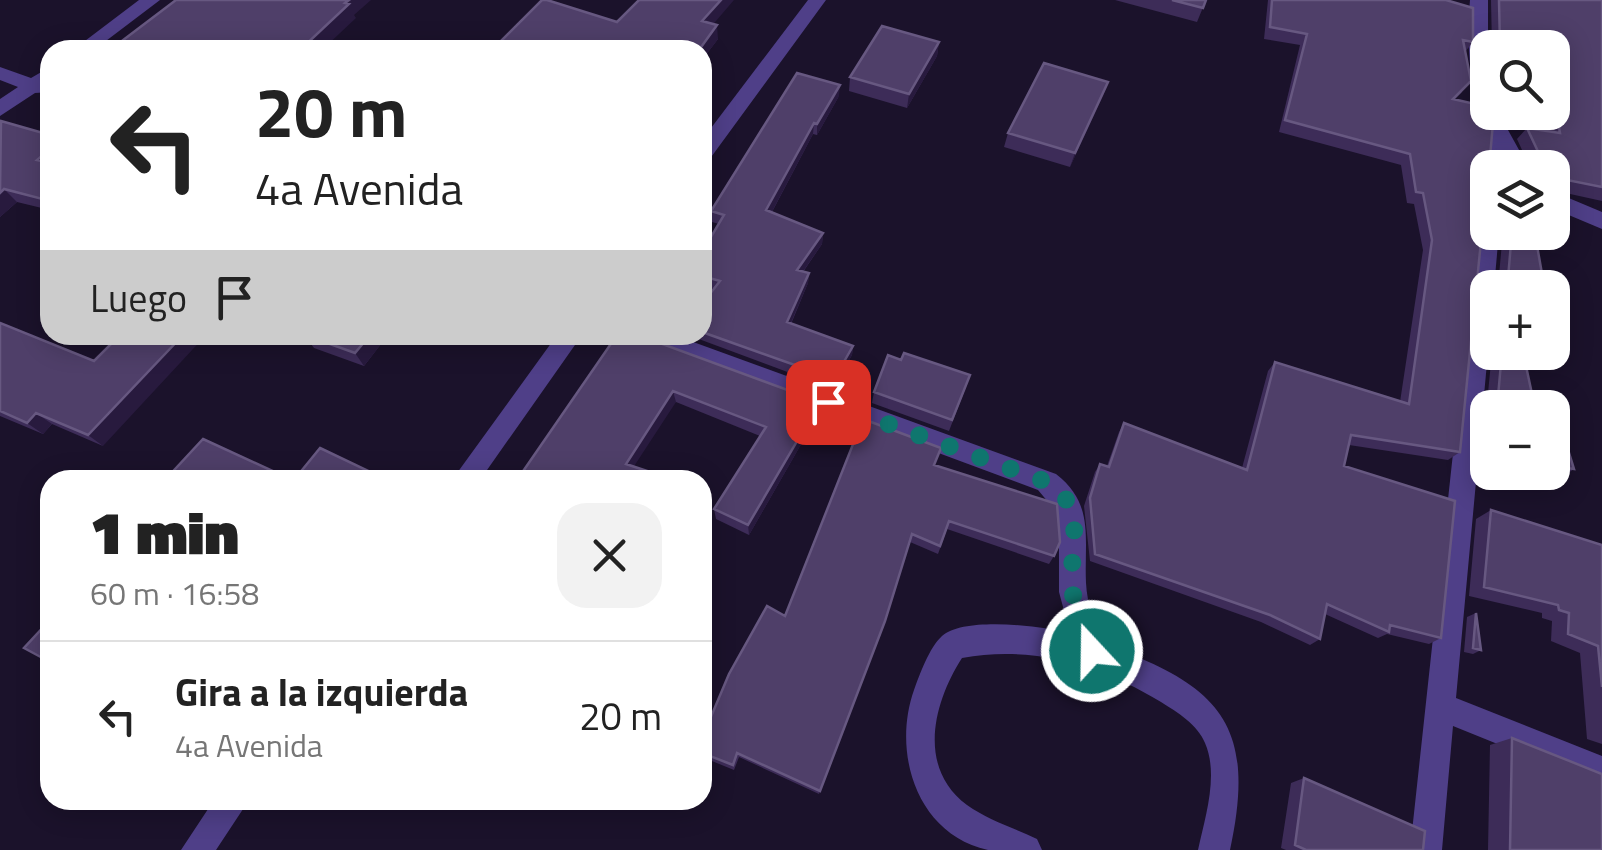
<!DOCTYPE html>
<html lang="es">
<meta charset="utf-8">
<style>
:root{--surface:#fff;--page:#f2f2f2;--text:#222;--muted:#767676;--line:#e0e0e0}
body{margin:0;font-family:"Titillium Web",sans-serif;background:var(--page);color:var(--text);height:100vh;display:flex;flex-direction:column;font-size:38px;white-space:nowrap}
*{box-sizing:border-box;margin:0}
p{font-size:32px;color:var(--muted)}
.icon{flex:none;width:55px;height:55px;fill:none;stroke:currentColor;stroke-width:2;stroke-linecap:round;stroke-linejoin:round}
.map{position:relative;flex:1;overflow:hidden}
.sheet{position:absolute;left:40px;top:470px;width:672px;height:340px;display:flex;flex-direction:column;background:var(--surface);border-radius:30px;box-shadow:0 5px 25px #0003}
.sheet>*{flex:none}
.top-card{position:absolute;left:40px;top:40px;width:672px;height:305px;border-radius:30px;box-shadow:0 5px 25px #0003;background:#fff;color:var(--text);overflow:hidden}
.tools{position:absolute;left:1470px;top:30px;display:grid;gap:20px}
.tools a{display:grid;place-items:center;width:100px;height:100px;border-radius:20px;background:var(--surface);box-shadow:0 5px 25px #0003;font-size:50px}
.pin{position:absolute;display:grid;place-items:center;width:85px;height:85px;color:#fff;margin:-42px;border-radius:20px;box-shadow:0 5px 15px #0006}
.me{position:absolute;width:110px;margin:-55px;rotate:339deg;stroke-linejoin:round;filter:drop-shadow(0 0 8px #0008)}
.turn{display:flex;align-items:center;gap:35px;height:210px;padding:0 50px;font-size:45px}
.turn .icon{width:130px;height:130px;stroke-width:2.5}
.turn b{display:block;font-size:70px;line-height:85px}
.then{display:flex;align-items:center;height:95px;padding:0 50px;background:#0003;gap:20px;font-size:38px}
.round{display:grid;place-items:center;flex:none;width:105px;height:105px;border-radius:30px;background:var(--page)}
.overview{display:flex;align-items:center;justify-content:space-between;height:170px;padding:0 50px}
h1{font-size:60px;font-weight:800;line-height:75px}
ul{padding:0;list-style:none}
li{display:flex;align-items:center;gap:30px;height:150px;padding:0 50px;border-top:2px solid var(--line)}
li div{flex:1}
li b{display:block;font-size:38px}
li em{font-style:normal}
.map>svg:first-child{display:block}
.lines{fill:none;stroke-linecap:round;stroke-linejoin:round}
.service{fill:#4f3f88;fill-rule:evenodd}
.minor{fill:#4f3f88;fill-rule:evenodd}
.wall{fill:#3d2c58}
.shaded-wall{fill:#281a3e}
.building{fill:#4f3f69;stroke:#675881;stroke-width:2.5}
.route{stroke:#0f766e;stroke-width:18;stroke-dasharray:0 32.4}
</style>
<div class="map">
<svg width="1602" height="850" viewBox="0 0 1602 850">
<rect width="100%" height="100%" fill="#1b122b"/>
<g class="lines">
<path class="service" d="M1497 134 1507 141 1504 168H1488V173L1484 168 1487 141Z
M1488 224V232H1499L1494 288H1488V352L1456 698 1602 756V786L1453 726 1442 850H1410L1477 232Z"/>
<path class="minor" d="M139 0H160L94 50H73Z
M808 0H826L709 160 702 162V140Z
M1470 0H1488V112H1498L1529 168H1508C1472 116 1465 62 1470 0Z
M0 67 31 78 50 67V92L35 93 0 116V99L18 87 0 80Z
M1552 191 1602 212V229L1552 208Z
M557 335H582L480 480H452Z
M635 335H674L1056 474C1095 504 1084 539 1086 583 1087 605 1095 624 1104 644 1221 686 1257 725 1230 850H1198C1205 818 1219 775 1205 743 1198 725 1177 712 1161 702 1100 665 1033 645 962 658 933 703 917 768 967 805 988 820 1014 828 1037 839L1042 850C1025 850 1005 850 988 850 916 834 892 752 914 690 920 674 929 648 942 636 964 616 1043 626 1070 633L1059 592V515L1038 490 639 342Z
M214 800H249L216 850H181Z"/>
</g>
<path class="wall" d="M1115 0H1206L1197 22Z
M1268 0H1446L1473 42 1465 52 1462 92 1455 99 1478 120 1490 157 1495 164 1527 161 1517 139 1527 128 1547 131 1549 112H1552V96L1558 62 1552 61V48H1492L1491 0H1602V201L1552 190V168H1488V221L1483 224 1460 452 1448 460 1349 445 1344 466 1441 638 1429 644 1387 634 1378 638 1325 614 1320 639 1310 645 1261 622 1090 561 1084 506 1095 472 1100 464 1107 466 1119 432 1124 423 1242 468 1268 371 1275 362 1400 402 1423 250 1414 204 1407 203 1401 165 1279 132 1300 45 1264 39Z
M617 22 713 24 718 39 702 60V50H503L500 42Z
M939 42 937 56 907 108 849 91 850 77Z
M1108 82 1070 167 1004 147 1008 133Z
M839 96 817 135 813 134 772 212 823 233 822 244 803 272 809 273 808 283 791 324 853 346 852 355 833 389 688 335H702V304L714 289 702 286V252L719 224 712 222 711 211Z
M0 122 50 135V210L17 202 0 217Z
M1503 232H1547V243L1538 251 1544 285 1541 288H1496L1498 286Z
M0 323 103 446 52 424 43 434 0 416Z
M388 335 364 366 314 348 305 336Z
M617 335 819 413 749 535 716 519 714 509 760 436 676 402 517 480Z
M1492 352H1523L1535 408H1488V466L1481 465Z
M901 360 966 387 949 431 872 403 874 392Z
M1552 425 1574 469 1561 478 1528 472H1552Z
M935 465 1054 556 1049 564 947 529 938 554 910 542 883 628 819 794 739 757 734 770 702 757V738L785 616Z
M1491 510 1602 545V744L1587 739 1580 653 1551 641 1552 621 1542 618V613L1469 596 1476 519Z
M1476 613 1481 650 1473 654 1464 652 1467 617Z
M1512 738 1602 850H1488L1490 745Z
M1304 778 1423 850H1286L1281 848 1291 783Z"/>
<path class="shaded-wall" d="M349 0H371L354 15 356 18 322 50H300Z
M721 0H734L704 35 702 21Z
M717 25 718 39 702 60V50H699Z
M939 42 937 56 907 108 909 94Z
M1108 82 1103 96 1070 167 1075 153Z
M840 85 839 96 817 135V124Z
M814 123 813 134 767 221 766 210Z
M50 149V172L37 160Z
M4 189 17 202 0 217V193Z
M823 233 822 244 797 280V270Z
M809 273 808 283 787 332V322Z
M183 335H206L103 446 88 435Z
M370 335H388L364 366 355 353Z
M853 346 852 355 833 389 834 379Z
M673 391 676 402 629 474 626 464Z
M820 402 819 413 749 535 748 525Z
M36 413 52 424 43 434 27 423Z
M706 491 708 501 702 514V499Z"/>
<path class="building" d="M176 0H349L345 3 349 4 300 50H110Z
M542 0H547L617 22 639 0H721L702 21 717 25 699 50H526L500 42Z
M1172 0H1206L1203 8Z
M1272 0H1446L1473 8V42L1463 40 1471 81 1453 99 1475 104 1478 120 1493 123 1490 157 1495 164 1542 160 1527 128 1560 133 1557 116 1568 51 1510 42 1500 45 1499 0H1602V187L1552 177V168H1488V218L1483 221 1460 452 1351 435 1344 466 1455 501 1441 638 1390 625 1389 632 1327 604 1320 639 1270 615 1095 554 1090 498 1100 464 1109 467 1124 423 1247 470 1275 362 1409 404 1432 240 1423 193 1416 192 1410 154 1285 120 1307 34 1270 27Z
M882 26 939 42 909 94 850 77Z
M1044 63 1108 82 1075 153 1008 133Z
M797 73 840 85 817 124 814 123 766 210 823 233 797 270 809 273 787 322 853 346 834 379 702 332V304L720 281 702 276V252L724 215 711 211Z
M1 121 50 135V149L37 160 50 163V201L4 189 0 193Z
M1512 232H1547V243L1536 240 1544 285 1524 281 1525 288H1502V282L1508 278Z
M0 323 94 361 120 335H183L88 435 36 413 27 423 0 411Z
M305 335H370L355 353Z
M617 335H638L820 402 748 525 714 509 766 427 673 391 626 464 674 480H517Z
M1502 352H1523L1535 408H1497Z
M904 353 970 375 952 420 874 392 888 355 901 360Z
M863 419 941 448 934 465 1057 504 1060 542 1054 556 949 521 940 546 912 534 885 621 820 791 737 753 733 765 702 753V738L729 674 767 606 785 616Z
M1552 425 1561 427 1574 469 1552 466Z
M203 439 292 480H165Z
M320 448 379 476 375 480H294Z
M1491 510 1602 545V687L1598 646 1568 634 1569 613 1559 610 1558 605 1484 587Z
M1476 613 1481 650 1473 648Z
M50 620V662L24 648Z
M1512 738 1602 774V850H1510Z
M1304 778 1425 831 1423 850H1306L1295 845Z"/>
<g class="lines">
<path class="route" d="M828 402 1047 482C1088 507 1070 542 1072 583 1073 608 1082 629 1092 651"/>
</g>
</svg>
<div class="tools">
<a><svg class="icon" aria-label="search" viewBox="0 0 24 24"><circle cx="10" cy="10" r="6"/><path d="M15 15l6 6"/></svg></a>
<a><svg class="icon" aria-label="layers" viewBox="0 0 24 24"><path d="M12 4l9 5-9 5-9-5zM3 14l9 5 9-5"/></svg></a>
<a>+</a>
<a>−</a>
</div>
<div class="pin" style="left:828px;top:402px;background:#d93025"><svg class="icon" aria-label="arrive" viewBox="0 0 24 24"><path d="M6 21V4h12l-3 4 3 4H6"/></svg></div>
<svg class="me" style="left:1092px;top:651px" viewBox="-20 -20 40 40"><circle r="17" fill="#0f766e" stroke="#fff" stroke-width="3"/><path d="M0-11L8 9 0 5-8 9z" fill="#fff"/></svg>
<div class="top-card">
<div class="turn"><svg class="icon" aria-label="left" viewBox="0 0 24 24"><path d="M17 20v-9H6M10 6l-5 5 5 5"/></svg><div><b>20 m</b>4a Avenida</div></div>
<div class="then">Luego<svg class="icon" aria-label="arrive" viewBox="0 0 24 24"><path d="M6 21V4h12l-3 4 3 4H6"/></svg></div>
</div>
<section class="sheet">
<div class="overview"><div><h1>1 min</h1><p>60 m · 16:58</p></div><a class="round"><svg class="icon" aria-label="close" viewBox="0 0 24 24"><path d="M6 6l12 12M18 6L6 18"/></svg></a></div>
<ul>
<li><svg class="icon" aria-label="left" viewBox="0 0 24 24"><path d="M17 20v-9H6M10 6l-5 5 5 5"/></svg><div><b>Gira a la izquierda</b><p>4a Avenida</p></div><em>20 m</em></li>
</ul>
</section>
</div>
